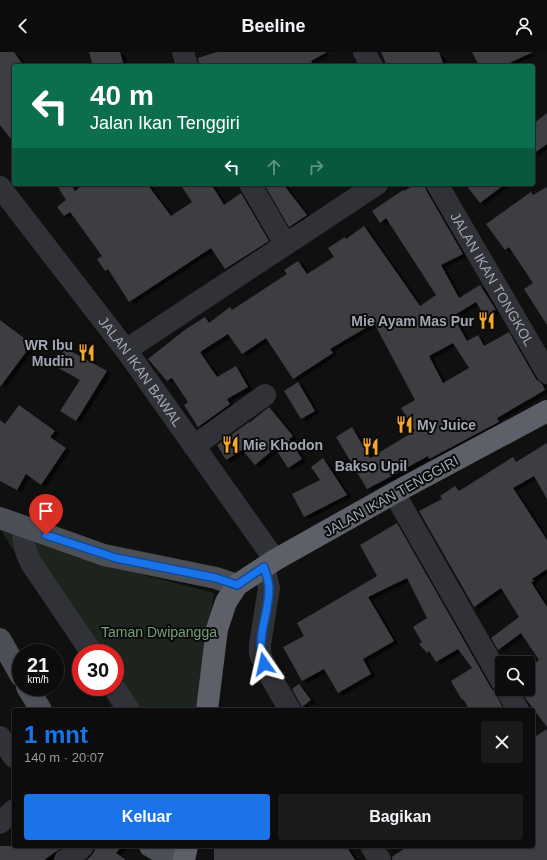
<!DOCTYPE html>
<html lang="id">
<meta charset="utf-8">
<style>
:root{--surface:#0c0c0d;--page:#1a1a1b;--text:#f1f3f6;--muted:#9a9b9d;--line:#2c2c2e;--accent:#1a73e8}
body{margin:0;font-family:Arial,sans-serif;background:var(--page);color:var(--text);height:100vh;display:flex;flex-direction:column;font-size:15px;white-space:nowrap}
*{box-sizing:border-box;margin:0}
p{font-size:13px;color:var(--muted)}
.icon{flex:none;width:22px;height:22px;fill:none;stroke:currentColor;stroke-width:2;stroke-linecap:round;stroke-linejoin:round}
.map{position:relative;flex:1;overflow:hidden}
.panel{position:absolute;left:12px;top:656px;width:523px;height:140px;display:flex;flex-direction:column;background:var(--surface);border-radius:4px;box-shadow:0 1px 3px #0004,0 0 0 1px var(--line)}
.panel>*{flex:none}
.hud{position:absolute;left:12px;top:12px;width:523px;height:122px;border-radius:4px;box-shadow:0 1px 3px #0004,0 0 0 1px var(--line);background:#0b6e4f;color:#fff;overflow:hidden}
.tools{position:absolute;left:495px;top:604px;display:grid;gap:8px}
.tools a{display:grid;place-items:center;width:40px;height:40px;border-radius:4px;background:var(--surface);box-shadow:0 1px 3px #0004,0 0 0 1px var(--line);font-size:20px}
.speed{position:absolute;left:12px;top:592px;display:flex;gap:8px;font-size:20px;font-weight:700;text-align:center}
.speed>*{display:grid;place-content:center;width:52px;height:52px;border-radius:50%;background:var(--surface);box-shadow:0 1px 3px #0004,0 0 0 1px var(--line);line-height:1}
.speed small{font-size:10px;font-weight:400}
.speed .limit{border:6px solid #d22;background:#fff;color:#111}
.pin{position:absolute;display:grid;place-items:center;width:34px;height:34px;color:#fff;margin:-41px -17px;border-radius:50% 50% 50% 0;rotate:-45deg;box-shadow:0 0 4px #0007}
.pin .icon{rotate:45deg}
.me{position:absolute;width:44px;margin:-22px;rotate:349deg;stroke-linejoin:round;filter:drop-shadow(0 0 3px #0008)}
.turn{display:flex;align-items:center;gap:14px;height:84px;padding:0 12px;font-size:18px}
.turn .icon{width:52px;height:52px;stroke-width:2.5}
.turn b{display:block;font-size:28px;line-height:34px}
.lanes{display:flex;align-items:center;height:38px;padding:0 12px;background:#0003;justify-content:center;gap:20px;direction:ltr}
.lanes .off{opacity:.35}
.round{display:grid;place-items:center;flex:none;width:42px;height:42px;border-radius:4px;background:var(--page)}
.summary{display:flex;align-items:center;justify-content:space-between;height:68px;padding:0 12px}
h1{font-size:24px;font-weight:800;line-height:30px;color:var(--accent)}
.button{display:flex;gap:8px;margin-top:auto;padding:8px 12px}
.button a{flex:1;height:46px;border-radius:4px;background:var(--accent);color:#fff;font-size:16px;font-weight:800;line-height:46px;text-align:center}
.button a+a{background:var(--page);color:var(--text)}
header{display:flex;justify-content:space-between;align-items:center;height:52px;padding:0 12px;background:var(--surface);font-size:18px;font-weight:800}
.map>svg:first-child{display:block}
.green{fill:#1c241d}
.building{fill:#3c3d42;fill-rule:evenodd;filter:url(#shadow)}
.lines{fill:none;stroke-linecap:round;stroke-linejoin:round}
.minor{stroke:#313237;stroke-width:22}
.major{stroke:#4d4f56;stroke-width:22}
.highway{stroke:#5d6068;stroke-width:22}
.route-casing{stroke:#114b97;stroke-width:10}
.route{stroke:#1a73e8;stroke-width:7}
.labels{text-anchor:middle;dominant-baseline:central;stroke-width:4;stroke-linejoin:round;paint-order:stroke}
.street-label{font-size:14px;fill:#a0a7b3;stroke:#0b0b0c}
.poi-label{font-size:14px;font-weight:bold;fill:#a0a7b3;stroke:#0b0b0c;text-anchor:end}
.park-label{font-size:14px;fill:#769f78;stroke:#0b0b0c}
</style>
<header><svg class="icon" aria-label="back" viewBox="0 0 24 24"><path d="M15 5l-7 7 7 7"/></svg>Beeline<svg class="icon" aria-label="person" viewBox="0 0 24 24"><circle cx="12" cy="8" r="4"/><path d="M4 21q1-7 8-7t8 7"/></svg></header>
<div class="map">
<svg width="547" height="808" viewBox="0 0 547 808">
<defs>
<filter id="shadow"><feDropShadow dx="4.5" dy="2.5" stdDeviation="0" flood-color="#0009"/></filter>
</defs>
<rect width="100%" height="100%" fill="#101011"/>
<path class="green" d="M0 477 97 511 214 541 196 658H114L100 635H115V601H81V605Z"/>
<path class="building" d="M0 0H14L23 13 21 14H14V91L0 73Z
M89 0H120L124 14H93Z
M217 0H327L311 9 314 14H199L198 6Z
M381 0H439L444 14H387Z
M472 0H533L503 14H479Z
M547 61V92L533 102V72Z
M56 132H71L75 139 84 132H147L171 164 192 150 180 132H211L224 153 241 141 269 189 225 217 211 196 129 250 108 217 105 219 97 207 102 204 70 160 64 164 57 155 66 148Z
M264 132H283L307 163 289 175Z
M416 132H425L426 138 463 202 441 213 459 246 480 233 496 258 485 265 476 250 453 264 467 289 478 283 484 294 509 280 536 327 542 332 545 338 497 366 499 370 429 407 428 404 392 424 367 437 336 385 352 375 370 406 415 379 401 356 415 348 374 271 330 297 333 301 293 327 266 286 242 302 228 282 200 300 217 325 236 314 248 335 227 347 230 352 198 375 184 353 188 350 172 326 167 329 148 307 186 277 205 265 209 271 230 255 232 258 287 222 284 218 298 209 307 222 334 205 328 196 345 185 346 187 364 174 420 254 436 243 386 166 380 171 372 159 403 138 404 139ZM453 291 469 316 443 331 429 304Z
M465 132H505L480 151Z
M547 135V273L524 237 533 231 509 195 505 198 486 172 531 140 533 143Z
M0 268 32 292 0 335Z
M65 296 107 319 76 369 60 359 80 328 55 314Z
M298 330 315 359 301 367 284 339Z
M19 353 55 379 50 385 66 396 41 433 26 422 17 438 0 429V368L5 372Z
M269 355 293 384 289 387 302 407 288 416 275 396 255 413 242 398 226 408 217 393 249 370V371Z
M547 391V447L534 424 513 436 547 488V517L532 527 534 529 531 530 547 555V675L526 647 520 637H528V616L539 608 521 581 498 598 491 586 519 565 501 536 474 555 419 459 442 447 440 444 455 434 459 439 513 405 516 410Z
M323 406 347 443 304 465 292 442 320 428 311 415Z
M397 471 491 636 494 639 504 658H470L463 647 462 648 451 629 472 616 458 597 436 610 429 599 427 601 419 592 422 590 413 575 427 566 407 526 368 545 394 589 363 607 371 622 338 641 324 617 302 629 283 595 304 584 297 571 377 524 360 493Z
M299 632 311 648 302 655 292 637Z
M547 677V808H392V805L408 794H533V686Z
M0 794H64L44 808H0Z
M95 794H122L116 801 126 808H87L92 803 95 798Z
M214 794H346L355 808H214Z"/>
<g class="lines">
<g class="minor">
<path d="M183 0 187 14"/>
<path d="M364 0 372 14"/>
<path d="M250 132 285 192"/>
<path id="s1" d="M437 132 547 321"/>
<path id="s2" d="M0 135 126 298 275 508"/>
<path d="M126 298 377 132"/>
<path d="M194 394 265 343"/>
<path d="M394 441 502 630"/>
<path d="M23 475C22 489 25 499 31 511L92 601"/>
<path d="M264 515 269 536 260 592V602L270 624 290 658"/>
<path d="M114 635 129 658"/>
<path d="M506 637 518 658"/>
<path d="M0 685 14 705"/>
<path d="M0 771 14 758"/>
<path d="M371 794 380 808"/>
<path d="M65 808 75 802 83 794"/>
</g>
<path class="major" d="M0 466 104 503 216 526 237 533
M0 587 21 624
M27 635 41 658
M150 794 164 802 184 808"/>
<path class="highway" d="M207 658 217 577 226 550 237 533 275 508 394 441 547 359
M184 808 187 794"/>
</g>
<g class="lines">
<defs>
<path id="route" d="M46 483 116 506 216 526 237 533 264 515C266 522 269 529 269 537 269 563 255 586 264 612"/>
</defs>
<use href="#route" class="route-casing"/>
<use href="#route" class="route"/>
</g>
<defs>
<symbol id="restaurant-bare" viewBox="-9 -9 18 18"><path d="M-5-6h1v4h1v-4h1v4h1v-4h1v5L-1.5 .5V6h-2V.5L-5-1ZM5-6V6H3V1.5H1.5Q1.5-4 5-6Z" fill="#f8a922" stroke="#0b0b0c" stroke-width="2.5" paint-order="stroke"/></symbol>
</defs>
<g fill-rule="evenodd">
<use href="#restaurant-bare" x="474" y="256" width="25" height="25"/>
<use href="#restaurant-bare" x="74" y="288" width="25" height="25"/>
<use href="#restaurant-bare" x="392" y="360" width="25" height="25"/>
<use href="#restaurant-bare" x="218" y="380" width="25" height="25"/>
<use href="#restaurant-bare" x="358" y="382" width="25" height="25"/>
</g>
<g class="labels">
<g class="street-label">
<text stroke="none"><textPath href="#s1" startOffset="110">JALAN IKAN TONGKOL</textPath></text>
<text stroke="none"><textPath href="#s2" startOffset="232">JALAN IKAN BAWAL</textPath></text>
<text transform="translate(391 444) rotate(-29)">JALAN IKAN TENGGIRI</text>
</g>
<g class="poi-label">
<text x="474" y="269">Mie Ayam Mas Pur</text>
<text x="73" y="293">WR Ibu<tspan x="73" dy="16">Mudin</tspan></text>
<text x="417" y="373" text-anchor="start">My Juice</text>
<text x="243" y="393" text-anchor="start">Mie Khodon</text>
<text x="371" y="414" text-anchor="middle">Bakso Upil</text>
</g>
<g class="park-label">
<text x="159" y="580">Taman Dwipangga</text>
</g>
</g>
</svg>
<div class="tools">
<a><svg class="icon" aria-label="search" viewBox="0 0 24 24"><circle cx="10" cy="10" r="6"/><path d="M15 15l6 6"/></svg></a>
</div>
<div class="speed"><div>21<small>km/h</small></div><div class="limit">30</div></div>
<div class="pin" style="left:46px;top:483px;background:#d93025"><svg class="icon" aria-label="arrive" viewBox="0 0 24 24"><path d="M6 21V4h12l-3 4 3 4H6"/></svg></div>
<svg class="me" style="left:264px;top:612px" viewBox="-20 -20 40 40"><path d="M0-17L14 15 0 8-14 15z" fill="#1a73e8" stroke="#fff" stroke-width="4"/></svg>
<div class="hud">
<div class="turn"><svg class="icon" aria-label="left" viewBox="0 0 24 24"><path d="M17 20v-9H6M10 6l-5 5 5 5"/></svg><div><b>40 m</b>Jalan Ikan Tenggiri</div></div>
<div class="lanes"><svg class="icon" aria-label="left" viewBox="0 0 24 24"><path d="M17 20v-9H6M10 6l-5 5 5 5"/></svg><svg class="icon off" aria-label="ahead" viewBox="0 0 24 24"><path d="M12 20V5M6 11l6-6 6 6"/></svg><svg class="icon off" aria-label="right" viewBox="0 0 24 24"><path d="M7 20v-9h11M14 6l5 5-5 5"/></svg></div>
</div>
<section class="panel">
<div class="summary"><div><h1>1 mnt</h1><p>140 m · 20:07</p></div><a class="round"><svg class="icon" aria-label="close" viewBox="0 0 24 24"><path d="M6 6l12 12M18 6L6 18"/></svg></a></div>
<div class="button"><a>Keluar</a><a>Bagikan</a></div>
</section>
</div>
